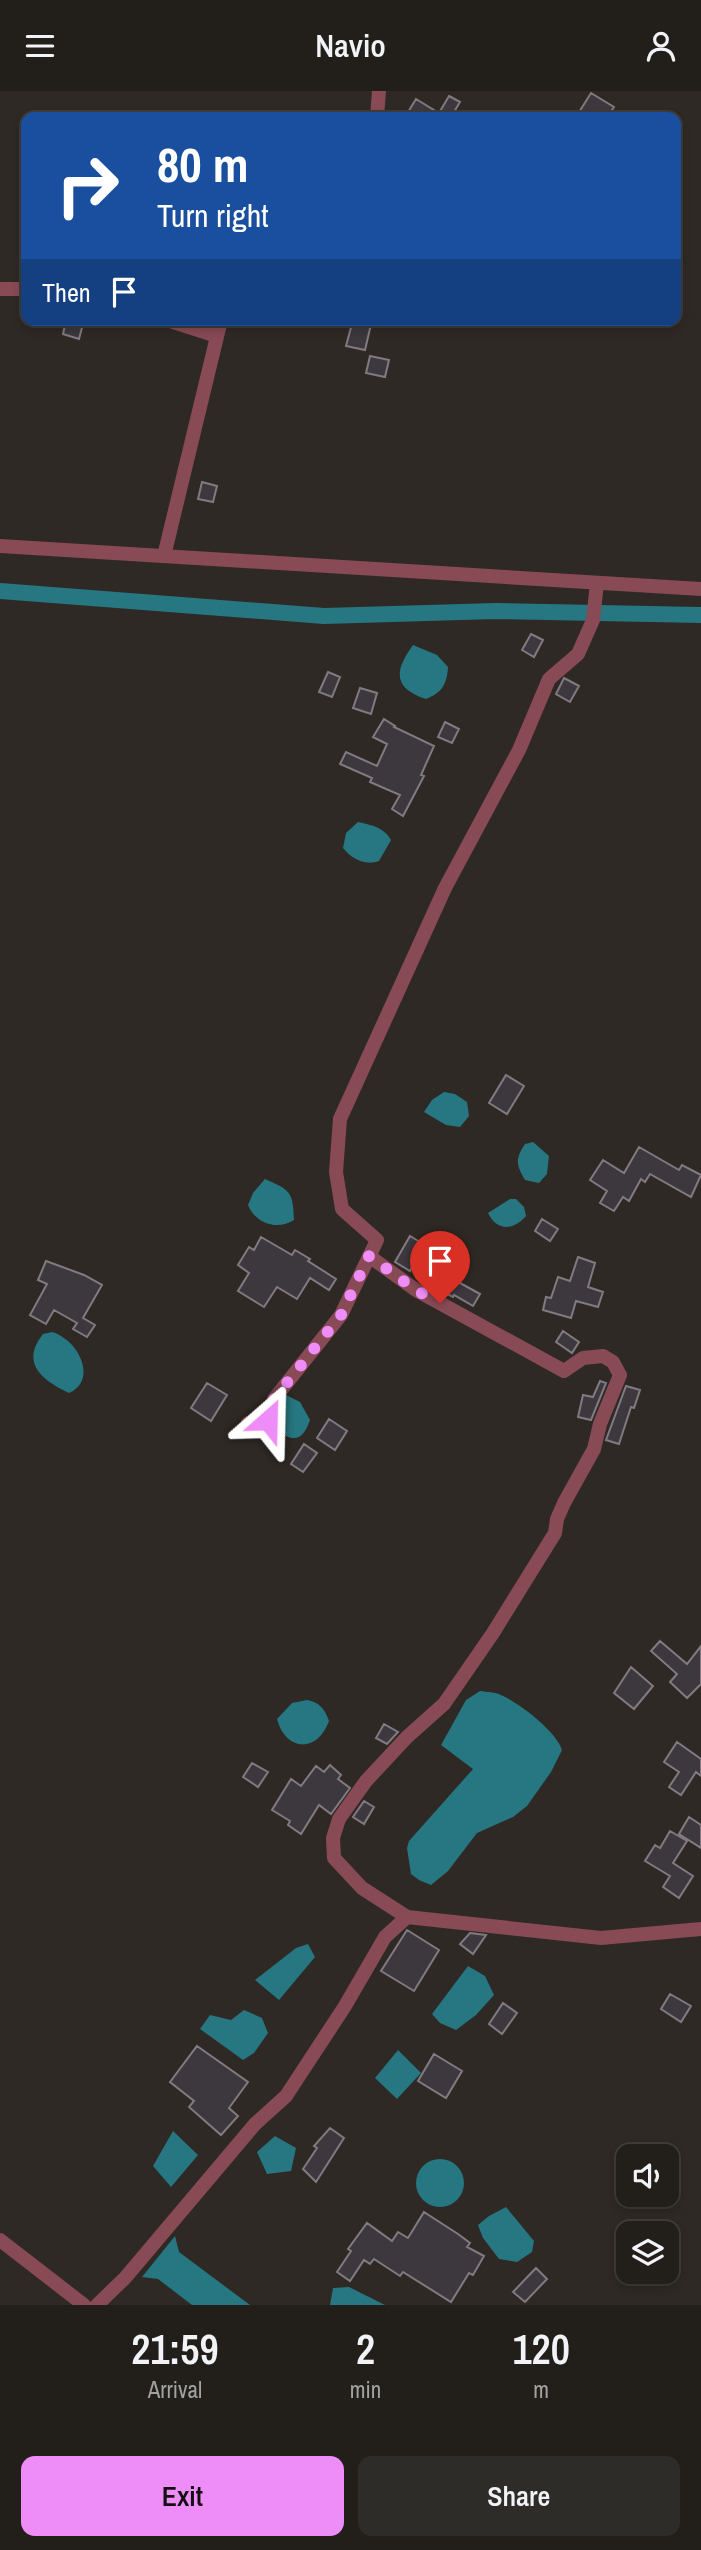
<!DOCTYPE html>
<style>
:root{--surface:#221f1b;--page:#2e2c28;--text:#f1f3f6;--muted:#a2a2a3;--line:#3f3d3a;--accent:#ee8cf8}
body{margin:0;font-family:"Archivo Narrow",sans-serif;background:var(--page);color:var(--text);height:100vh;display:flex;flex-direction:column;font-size:26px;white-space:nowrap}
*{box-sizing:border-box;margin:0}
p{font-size:23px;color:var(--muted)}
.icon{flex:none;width:38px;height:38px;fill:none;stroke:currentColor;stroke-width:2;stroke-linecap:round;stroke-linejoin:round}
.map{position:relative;height:2214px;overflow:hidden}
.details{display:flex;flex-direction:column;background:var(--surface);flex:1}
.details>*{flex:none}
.top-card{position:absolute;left:21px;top:21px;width:660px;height:214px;border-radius:14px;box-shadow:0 4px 10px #0003,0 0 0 2px var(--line);background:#1a4fa0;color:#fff;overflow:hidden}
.fabs{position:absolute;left:616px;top:2053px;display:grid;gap:14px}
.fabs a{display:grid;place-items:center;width:63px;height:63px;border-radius:14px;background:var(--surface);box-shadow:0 4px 10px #0003,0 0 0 2px var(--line);font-size:35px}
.pin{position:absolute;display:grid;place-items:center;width:60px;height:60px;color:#fff;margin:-72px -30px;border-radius:50% 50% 50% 0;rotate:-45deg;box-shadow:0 0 7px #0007}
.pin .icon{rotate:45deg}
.me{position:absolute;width:77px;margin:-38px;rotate:25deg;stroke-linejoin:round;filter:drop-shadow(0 0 5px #0008)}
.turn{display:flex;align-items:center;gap:24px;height:147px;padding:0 21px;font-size:32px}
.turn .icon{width:91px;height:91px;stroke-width:2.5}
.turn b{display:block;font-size:49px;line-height:60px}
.then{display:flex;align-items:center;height:66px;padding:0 21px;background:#0003;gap:14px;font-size:26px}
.eta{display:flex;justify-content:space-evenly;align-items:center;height:119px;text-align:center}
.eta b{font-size:42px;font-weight:600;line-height:49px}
.primary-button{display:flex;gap:14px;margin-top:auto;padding:14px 21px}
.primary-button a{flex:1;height:80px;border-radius:14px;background:var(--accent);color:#111;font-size:28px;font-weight:600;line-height:80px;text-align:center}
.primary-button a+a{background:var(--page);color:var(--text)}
header{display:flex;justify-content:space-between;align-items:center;height:91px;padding:0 21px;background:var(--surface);font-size:32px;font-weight:600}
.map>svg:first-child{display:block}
.water{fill:#267781}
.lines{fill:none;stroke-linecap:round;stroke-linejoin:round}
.canal{stroke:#267781;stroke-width:16}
.building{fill:#3d383d;stroke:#817b81;stroke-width:2}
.street{stroke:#884a55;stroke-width:14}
.route{stroke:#ee8cf8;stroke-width:12;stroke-dasharray:0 21.6}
</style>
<header><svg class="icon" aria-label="menu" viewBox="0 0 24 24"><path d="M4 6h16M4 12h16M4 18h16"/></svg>Navio<svg class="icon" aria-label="person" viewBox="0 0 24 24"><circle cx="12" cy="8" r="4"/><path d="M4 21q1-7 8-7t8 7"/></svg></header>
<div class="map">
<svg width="701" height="2214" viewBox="0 0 701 2214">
<rect width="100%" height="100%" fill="#2e2924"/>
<path class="water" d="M413 554 437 564 448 576C447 593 442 602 426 608 393 597 394 580 413 554Z
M358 731C371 734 384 736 391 749L379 770C365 775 352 768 343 757L346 742Z
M444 1001 455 1003 467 1011 469 1025 460 1036 446 1034 424 1021 432 1009Z
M533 1051 549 1065 547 1083 539 1092 525 1089C516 1074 515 1068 525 1053Z
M265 1088C290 1099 293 1100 294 1129 277 1140 255 1132 248 1114L253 1102Z
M510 1108H516L524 1116 526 1125C514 1139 497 1141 488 1122Z
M52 1241C79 1249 98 1289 69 1302 42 1289 20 1272 43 1243Z
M286 1304 300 1311 310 1329C303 1349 295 1352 277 1340 274 1325 275 1316 286 1304Z
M480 1600C487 1601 495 1601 501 1604 519 1612 556 1640 562 1659L551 1681 527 1715 513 1726 477 1742 448 1780 431 1794 419 1789 411 1783 407 1757 409 1750 473 1678 441 1654 466 1609Z
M307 1609C319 1611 325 1618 329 1630 317 1663 285 1660 277 1628L292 1612Z
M308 1853 315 1866 279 1909 255 1889 296 1857Z
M468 1875 485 1885 494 1904 476 1924 456 1939 440 1932 432 1923Z
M244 1919 262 1927 268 1942 254 1962 243 1969 200 1938 210 1924 231 1929Z
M398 1959 421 1982 397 2008 375 1987Z
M173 2040 198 2064 171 2096 153 2075Z
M275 2045 296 2057 291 2080 267 2083 257 2061Z
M416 2092a24 24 0 1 1 48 0a24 24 0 1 1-48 0Z
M506 2116 534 2150 532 2161 517 2171 499 2168 483 2147 478 2134 489 2125Z
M175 2145 179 2161 250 2214H192L158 2188 142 2186Z
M349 2196 385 2214H330L333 2197Z"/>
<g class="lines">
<path class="canal" d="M0 500 324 525 496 520 701 524"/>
</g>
<path class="building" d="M591 2 614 16 607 26H576Z
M449 5 460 11 451 26H405L416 8 439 22Z
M66 229H84L79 248 63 243Z
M353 229H372L365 259 346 255Z
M370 265 389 269 385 286 366 282Z
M202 391 217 395 213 411 198 408Z
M531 543 543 549 534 566 522 559Z
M328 581 340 586 332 606 319 601Z
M564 587 579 595 570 611 556 603Z
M360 597 377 602 371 623 353 617Z
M384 628 395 635 394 636 434 655 421 684 424 685 403 725 392 718 400 704 370 691 372 687 340 673 346 661 377 675 387 653 373 646Z
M445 631 459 638 452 652 438 646Z
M506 984 524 995 507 1023 489 1012Z
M639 1056 679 1079 682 1074 701 1084 691 1106 650 1083 645 1091 641 1088 629 1110 623 1106 614 1120 600 1112 607 1100 590 1089 603 1069 624 1082Z
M542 1128 558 1138 550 1150 535 1140Z
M410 1145 425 1154 410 1180 395 1171Z
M261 1146 292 1164 295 1159 310 1168 308 1170 336 1188 329 1199 310 1187 297 1208 277 1196 264 1216 238 1200 249 1182 238 1174 249 1156 254 1159Z
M578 1166 595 1172 588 1196 603 1201 598 1216 576 1210 571 1227 543 1219 546 1206 551 1207 558 1186 570 1190Z
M46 1170 84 1184 102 1194 83 1227 95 1234 87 1246 73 1238 77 1232 54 1219 46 1233 30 1224 47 1193 38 1189Z
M442 1182 480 1203 473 1215 454 1204 453 1206 435 1197Z
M563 1240 579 1251 572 1262 556 1251Z
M600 1290 606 1292 591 1329 578 1326 583 1304 593 1306Z
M207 1292 227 1304 211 1330 191 1317Z
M626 1295 640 1299 634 1317 631 1316 619 1353 606 1349Z
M329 1328 347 1340 335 1359 317 1347Z
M304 1353 317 1362 303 1381 291 1373Z
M660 1550 687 1573 701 1555V1593L687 1607 670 1591 677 1583 651 1560Z
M631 1576 653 1595 634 1618 614 1602Z
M384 1633 398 1641 387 1653 376 1647Z
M677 1651 701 1668V1685L696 1681 681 1704 669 1696 679 1681 664 1671Z
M252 1672 268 1681 258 1696 243 1686Z
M330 1674 341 1684 338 1688 350 1697 331 1723 319 1714 301 1743 288 1734 290 1730 272 1719 291 1688 301 1695 316 1675 324 1681Z
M364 1710 374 1716 364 1733 353 1726Z
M689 1726 701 1734V1757L679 1743Z
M670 1740 687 1750 673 1772 693 1785 679 1807 663 1796 670 1785 645 1770 655 1754 660 1757Z
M407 1839 439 1859 414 1900 381 1880Z
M470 1842 486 1844 473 1863 460 1853Z
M670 1903 691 1915 681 1931 661 1918Z
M503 1912 517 1922 502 1943 489 1933Z
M197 1955 248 1991 229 2017 238 2025 221 2044 189 2016 194 2010 170 1991Z
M434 1963 462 1980 446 2007 418 1990Z
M330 2037 344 2047 316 2091 303 2078 317 2057 314 2055Z
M424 2121 458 2143 470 2152 467 2156 484 2165 473 2184 469 2182 451 2211 403 2181 400 2185 374 2168 370 2173 364 2169 350 2190 337 2181 351 2160 348 2158 367 2132 392 2150 398 2141 408 2147Z
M536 2177 547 2188 525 2211 513 2201Z"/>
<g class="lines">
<path class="street" d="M377 26 379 0
M0 198H26
M167 229 217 245
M0 455 701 498
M164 465 221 229
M369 1165 416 1199 564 1280 583 1267 603 1265 613 1271 620 1284 600 1333 594 1358 564 1412 557 1428 555 1442 493 1542 444 1613 407 1646 366 1690 339 1728 333 1747 334 1767 362 1797 407 1826
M248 1332 268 1329 274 1308 341 1224 377 1149 342 1118 336 1081 340 1028 445 797 519 659 549 588 578 563 593 529 597 492
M0 2149 84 2214
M97 2214 125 2187 255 2033 286 2005 345 1915 385 1846 407 1826 601 1847 701 1838"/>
</g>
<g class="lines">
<path class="route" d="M268 1329 274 1308 341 1224 369 1165 416 1199 440 1212"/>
</g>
</svg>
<div class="fabs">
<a><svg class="icon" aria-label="sound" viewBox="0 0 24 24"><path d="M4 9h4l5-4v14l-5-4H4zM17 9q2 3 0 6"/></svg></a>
<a><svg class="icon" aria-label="layers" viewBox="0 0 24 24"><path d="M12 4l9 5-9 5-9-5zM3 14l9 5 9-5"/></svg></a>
</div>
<div class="pin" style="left:440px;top:1212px;background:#d93025"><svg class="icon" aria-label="arrive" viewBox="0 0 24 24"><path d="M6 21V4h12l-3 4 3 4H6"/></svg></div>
<svg class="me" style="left:268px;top:1329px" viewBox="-20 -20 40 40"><path d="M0-17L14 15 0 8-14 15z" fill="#ee8cf8" stroke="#fff" stroke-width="4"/></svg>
<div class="top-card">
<div class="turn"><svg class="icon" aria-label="right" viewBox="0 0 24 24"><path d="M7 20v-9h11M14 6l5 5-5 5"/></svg><div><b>80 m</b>Turn right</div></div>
<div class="then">Then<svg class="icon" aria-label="arrive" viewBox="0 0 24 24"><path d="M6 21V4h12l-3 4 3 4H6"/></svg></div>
</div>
</div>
<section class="details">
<div class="eta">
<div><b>21:59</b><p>Arrival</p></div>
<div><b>2</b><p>min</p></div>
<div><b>120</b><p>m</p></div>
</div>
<div class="primary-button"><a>Exit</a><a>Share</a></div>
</section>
